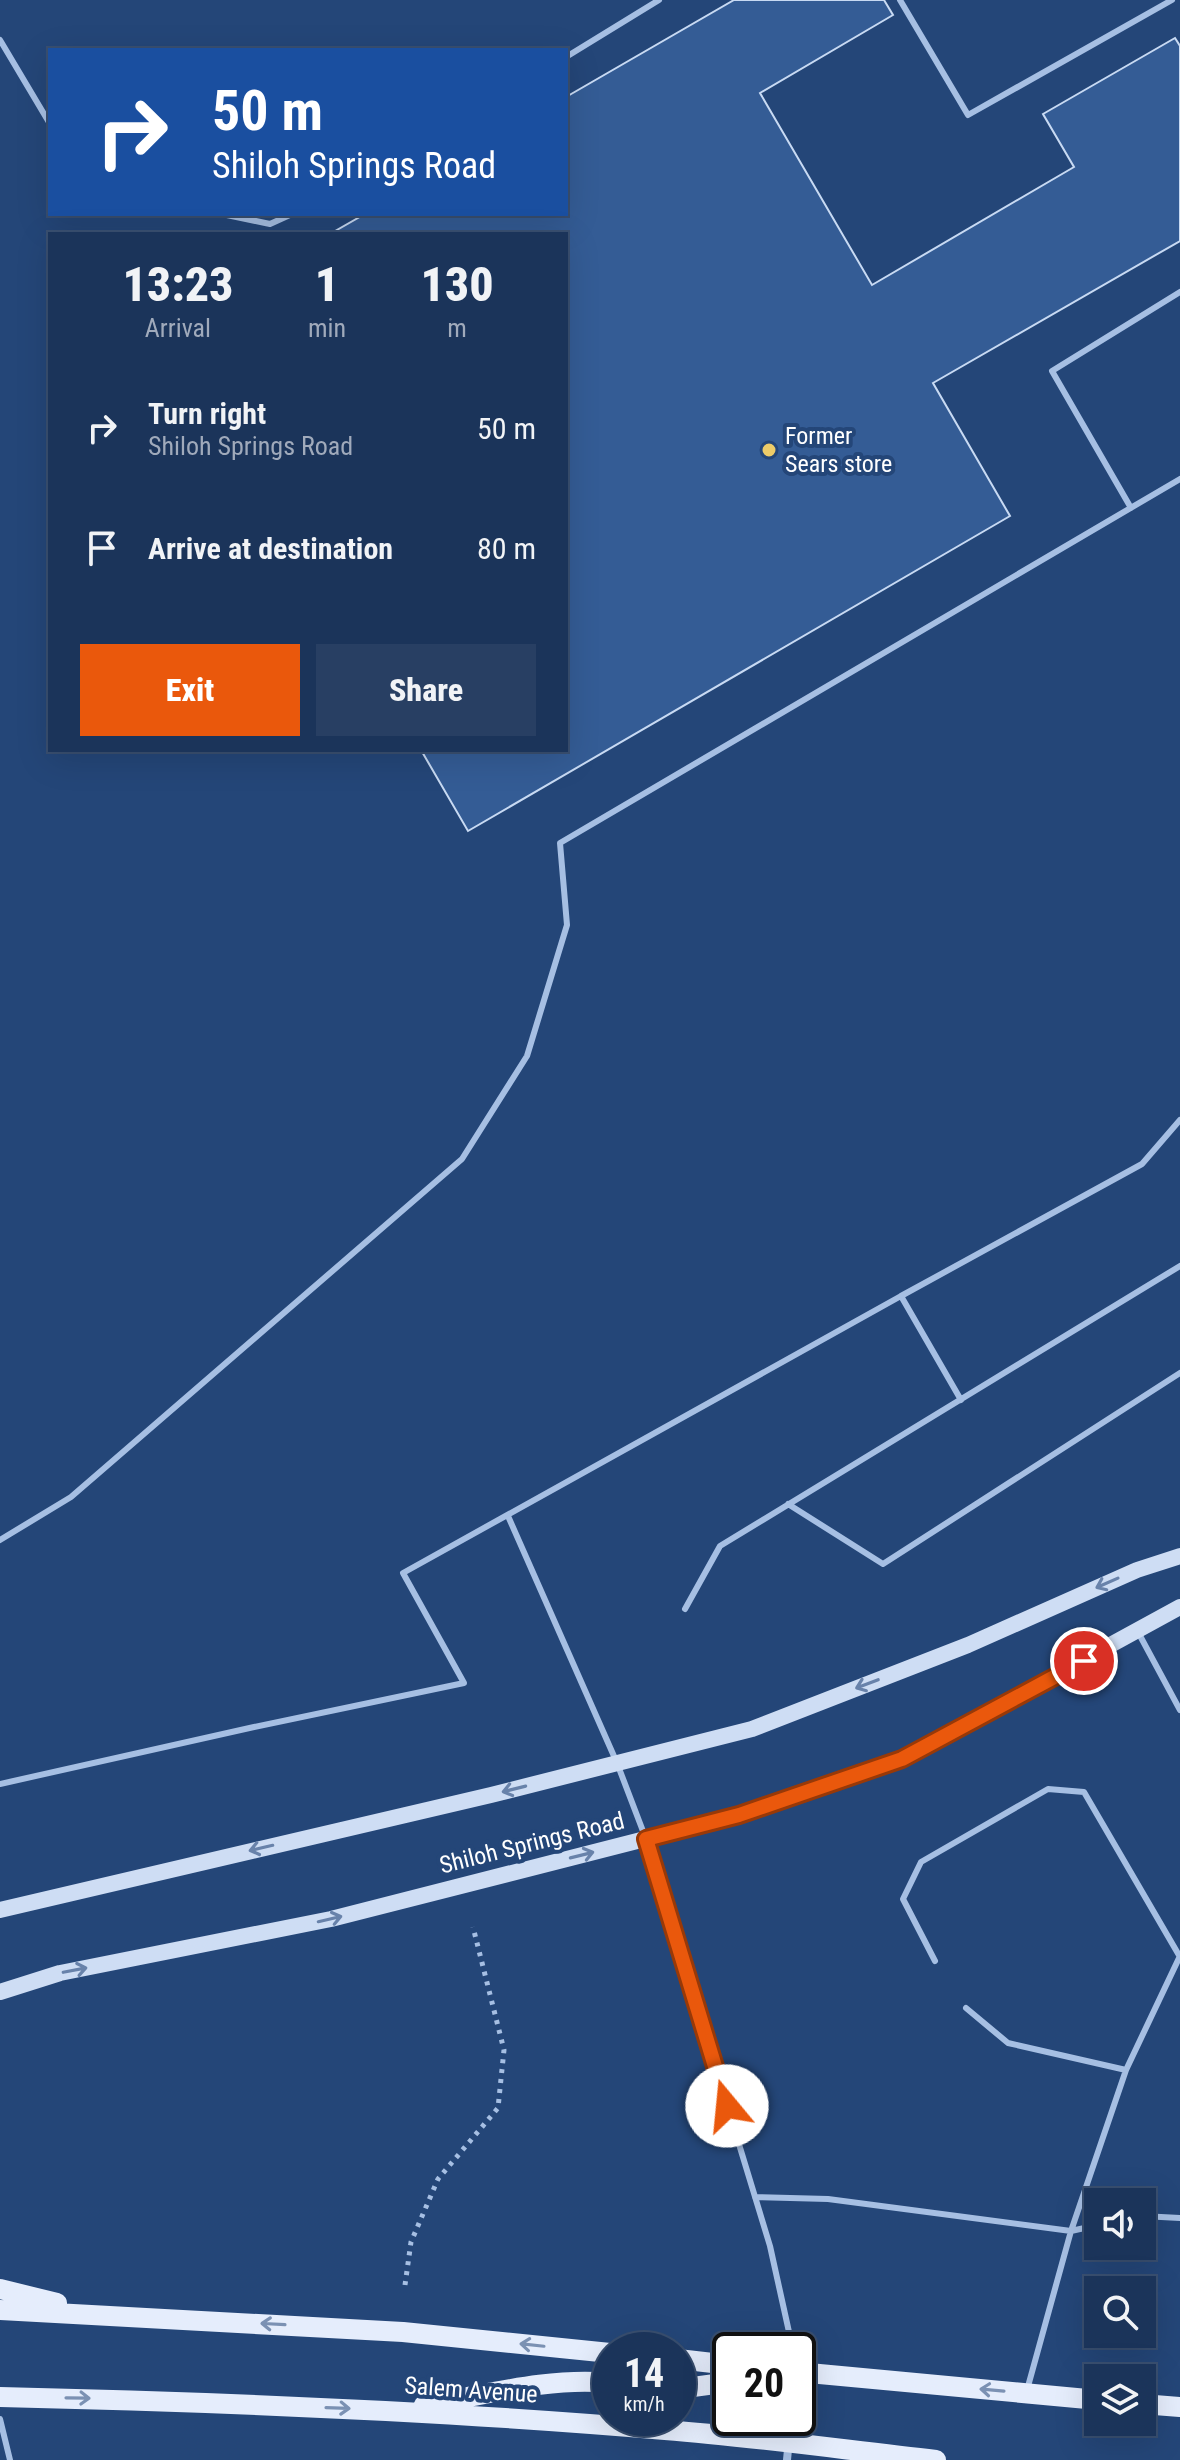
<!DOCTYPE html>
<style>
:root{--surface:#1b345a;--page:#283f63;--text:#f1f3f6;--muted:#a0aabb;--line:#394f70;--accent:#ea580c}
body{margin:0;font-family:"Roboto Condensed",sans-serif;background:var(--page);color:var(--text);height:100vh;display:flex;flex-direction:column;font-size:30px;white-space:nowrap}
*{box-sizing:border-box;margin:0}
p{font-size:26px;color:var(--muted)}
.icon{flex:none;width:44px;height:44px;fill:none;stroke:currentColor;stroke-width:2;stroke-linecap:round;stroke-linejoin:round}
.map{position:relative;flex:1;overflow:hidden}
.details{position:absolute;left:48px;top:232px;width:520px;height:520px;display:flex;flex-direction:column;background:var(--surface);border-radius:0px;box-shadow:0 8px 32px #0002,0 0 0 2px var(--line)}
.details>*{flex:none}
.top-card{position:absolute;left:48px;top:48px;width:520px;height:168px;border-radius:0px;box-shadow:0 8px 32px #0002,0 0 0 2px var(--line);background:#1a4fa0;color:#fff;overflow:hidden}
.tools{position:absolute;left:1084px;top:2188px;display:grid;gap:16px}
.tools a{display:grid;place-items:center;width:72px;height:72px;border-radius:0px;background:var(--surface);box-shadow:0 8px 32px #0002,0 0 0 2px var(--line);font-size:40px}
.speed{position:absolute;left:592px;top:2332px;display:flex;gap:16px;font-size:40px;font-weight:700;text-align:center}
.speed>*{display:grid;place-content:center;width:104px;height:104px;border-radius:50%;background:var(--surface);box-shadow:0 8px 32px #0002,0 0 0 2px var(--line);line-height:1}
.speed small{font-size:20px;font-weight:400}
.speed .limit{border:4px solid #111;border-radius:12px;background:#fff;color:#111}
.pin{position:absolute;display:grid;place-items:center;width:68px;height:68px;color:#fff;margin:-34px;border:4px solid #fff;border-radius:50%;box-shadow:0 2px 8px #0007}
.me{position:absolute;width:88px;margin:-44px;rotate:343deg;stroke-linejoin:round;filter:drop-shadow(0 0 6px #0008)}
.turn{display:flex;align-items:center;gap:28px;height:168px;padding:0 32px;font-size:36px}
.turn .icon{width:104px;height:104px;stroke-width:2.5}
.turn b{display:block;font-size:56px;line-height:68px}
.eta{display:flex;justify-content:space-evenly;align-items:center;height:136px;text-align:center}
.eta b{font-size:48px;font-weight:800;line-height:56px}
.action{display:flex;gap:16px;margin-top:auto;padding:16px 32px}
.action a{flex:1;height:92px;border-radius:0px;background:var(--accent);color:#fff;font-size:32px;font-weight:800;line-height:92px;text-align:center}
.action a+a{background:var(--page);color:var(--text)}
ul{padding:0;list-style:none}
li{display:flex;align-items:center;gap:24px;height:120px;padding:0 32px}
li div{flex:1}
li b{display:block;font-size:30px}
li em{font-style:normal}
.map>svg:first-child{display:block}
.building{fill:#345c95;stroke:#c8daf3;stroke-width:2}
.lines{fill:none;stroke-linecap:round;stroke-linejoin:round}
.path{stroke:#a6bfe3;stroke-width:5;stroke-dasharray:4 6;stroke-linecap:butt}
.lane{stroke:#a6bfe3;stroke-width:6}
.street{stroke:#a6bfe3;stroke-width:8}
.secondary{stroke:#ceddf4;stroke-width:16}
.primary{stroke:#e5edfc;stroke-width:20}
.oneway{stroke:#6882aa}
.oneway2{stroke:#7b91b3}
.route-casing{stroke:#983908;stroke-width:20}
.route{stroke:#ea580c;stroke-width:14}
.poi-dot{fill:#edcc69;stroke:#244678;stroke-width:3}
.labels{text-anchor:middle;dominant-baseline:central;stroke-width:8;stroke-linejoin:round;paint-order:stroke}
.poi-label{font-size:24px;fill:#fff;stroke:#244678;text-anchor:start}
.street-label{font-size:24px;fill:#fff;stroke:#244678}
</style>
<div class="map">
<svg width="1180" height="2460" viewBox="0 0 1180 2460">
<rect width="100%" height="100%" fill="#244678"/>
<path class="building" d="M734 0H884L893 15 760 93 872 285 1074 167 1043 114 1175 38 1180 46V241L933 383 1010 516 468 831 421 750H566V234H330L365 214H566V97Z"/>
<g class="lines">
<path class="path" d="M405 2285 411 2242 438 2179 498 2108 504 2050 473 1927"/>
<path class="lane" d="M900 0 968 115 1172 0
M0 40 50 124
M566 57 659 0
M222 214 270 224 292 214
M1131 508 1052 371 1180 292
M901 1296 1142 1164 1180 1120
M788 1504 883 1564 1180 1373
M508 1516 617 1763 646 1839 770 2246 793 2350
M0 1540 71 1497 462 1159 527 1056 567 925 560 843 1180 479
M685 1609 720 1546 1180 1266
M1138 1632 1180 1710
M0 1784 254 1727 464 1683 403 1573 901 1296 961 1400
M935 1961 903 1899 921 1862 1048 1789 1084 1792 1180 1957
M1126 2070 1179 1958
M755 2197 828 2199 1071 2231 1126 2070 1008 2043 966 2008
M1142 2216 1180 2218
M1027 2390 1071 2231 1098 2225
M0 2419 10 2460"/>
<path class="street" d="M787 2460 791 2418"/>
<path class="secondary" d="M0 1910 491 1795 752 1729 968 1645 1137 1570 1180 1556
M0 1992 60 1973 331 1919 739 1815 902 1759 1180 1607"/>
<path class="primary" d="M0 2289 57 2303
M0 2310 403 2332 610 2353
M678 2359 730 2365
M798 2372 1098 2400
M678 2389 730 2382
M0 2397C222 2402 444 2411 665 2430 755 2437 846 2450 936 2460
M1142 2404 1180 2407
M424 2405C485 2395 549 2377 610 2383"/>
</g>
<defs><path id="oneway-shaft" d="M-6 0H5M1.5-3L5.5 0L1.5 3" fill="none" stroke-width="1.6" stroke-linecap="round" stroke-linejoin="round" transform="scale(2)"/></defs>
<g class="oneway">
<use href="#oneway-shaft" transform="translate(1107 1583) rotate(156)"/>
<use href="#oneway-shaft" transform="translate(867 1684) rotate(159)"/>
<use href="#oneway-shaft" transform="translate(514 1789) rotate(166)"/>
<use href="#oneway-shaft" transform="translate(261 1848) rotate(167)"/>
<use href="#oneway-shaft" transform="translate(582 1855) rotate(-14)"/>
<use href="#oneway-shaft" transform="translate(330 1919) rotate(-13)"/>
<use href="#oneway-shaft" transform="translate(75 1970) rotate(-11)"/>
</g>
<g class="oneway2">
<use href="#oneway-shaft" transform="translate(273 2324) rotate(-177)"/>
<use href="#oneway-shaft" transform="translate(532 2345) rotate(-174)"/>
<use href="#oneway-shaft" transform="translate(992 2390) rotate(-175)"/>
<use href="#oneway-shaft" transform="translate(78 2398) rotate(1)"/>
<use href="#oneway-shaft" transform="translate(338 2408) rotate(2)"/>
</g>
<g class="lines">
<defs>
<path id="route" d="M727 2106 646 1839 739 1815 902 1759 1084 1661"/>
</defs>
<use href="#route" class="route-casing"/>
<use href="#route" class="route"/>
</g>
<circle class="poi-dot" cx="769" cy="450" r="8"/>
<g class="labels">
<g class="poi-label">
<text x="785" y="436">Former<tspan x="785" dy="28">Sears store</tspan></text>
</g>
<g class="street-label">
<text transform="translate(532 1843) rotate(-14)">Shiloh Springs Road</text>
<text transform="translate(471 2390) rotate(4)">Salem Avenue</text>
</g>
</g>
</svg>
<div class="tools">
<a><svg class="icon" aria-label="sound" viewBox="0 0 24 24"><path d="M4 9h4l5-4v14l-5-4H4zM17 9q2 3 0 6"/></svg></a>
<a><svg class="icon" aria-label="search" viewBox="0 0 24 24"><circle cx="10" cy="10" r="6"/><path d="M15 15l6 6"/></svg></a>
<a><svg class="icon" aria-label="layers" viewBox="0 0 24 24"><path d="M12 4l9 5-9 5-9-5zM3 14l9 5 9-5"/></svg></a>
</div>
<div class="speed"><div>14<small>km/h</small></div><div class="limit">20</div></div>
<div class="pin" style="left:1084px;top:1661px;background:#d93025"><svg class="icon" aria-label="arrive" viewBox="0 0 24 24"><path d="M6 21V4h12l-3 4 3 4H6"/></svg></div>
<svg class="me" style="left:727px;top:2106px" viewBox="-20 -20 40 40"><circle r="19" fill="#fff"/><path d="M0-13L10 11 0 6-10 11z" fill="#ea580c"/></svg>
<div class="top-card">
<div class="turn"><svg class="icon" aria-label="right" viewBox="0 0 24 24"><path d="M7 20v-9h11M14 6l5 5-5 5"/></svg><div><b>50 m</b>Shiloh Springs Road</div></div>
</div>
<section class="details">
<div class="eta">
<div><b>13:23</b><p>Arrival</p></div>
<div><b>1</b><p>min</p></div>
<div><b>130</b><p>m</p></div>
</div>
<ul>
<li><svg class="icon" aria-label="right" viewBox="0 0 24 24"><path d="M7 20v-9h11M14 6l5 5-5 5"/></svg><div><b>Turn right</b><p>Shiloh Springs Road</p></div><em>50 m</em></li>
<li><svg class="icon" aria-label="arrive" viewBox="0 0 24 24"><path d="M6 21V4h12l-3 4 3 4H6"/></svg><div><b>Arrive at destination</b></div><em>80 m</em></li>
</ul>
<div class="action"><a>Exit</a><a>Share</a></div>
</section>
</div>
